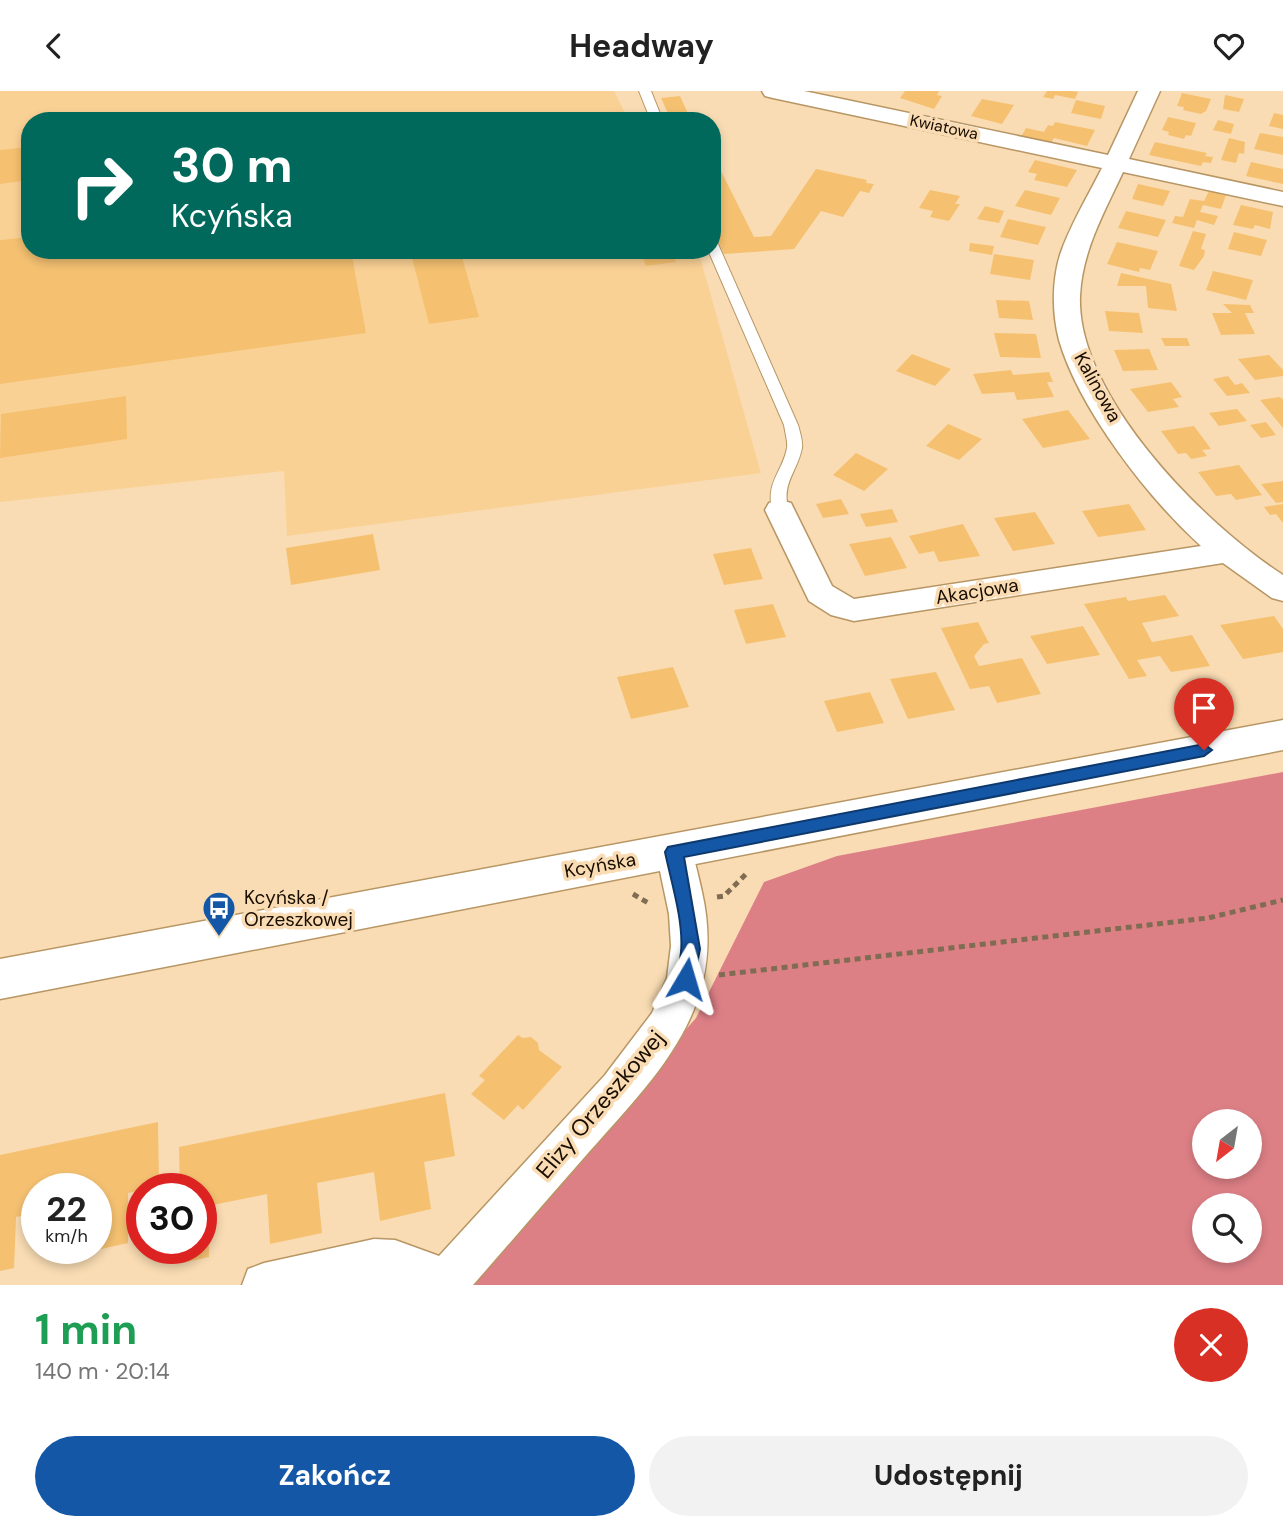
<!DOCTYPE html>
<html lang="pl">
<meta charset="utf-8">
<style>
:root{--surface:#fff;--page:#f2f2f2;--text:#222;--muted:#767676;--accent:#1557a7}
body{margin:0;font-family:"DM Sans",sans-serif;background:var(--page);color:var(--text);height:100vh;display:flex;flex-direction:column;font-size:26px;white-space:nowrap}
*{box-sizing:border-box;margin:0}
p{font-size:23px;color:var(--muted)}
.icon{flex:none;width:38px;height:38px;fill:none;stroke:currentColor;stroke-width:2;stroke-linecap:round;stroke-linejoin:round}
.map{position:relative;height:1194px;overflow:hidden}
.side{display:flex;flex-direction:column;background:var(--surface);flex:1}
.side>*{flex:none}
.hud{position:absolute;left:21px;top:21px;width:700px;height:147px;border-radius:28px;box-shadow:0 4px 10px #0003;background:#00695c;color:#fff;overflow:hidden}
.needle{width:46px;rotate:211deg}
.buttons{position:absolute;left:1192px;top:1018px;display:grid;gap:14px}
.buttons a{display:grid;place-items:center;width:70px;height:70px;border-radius:50%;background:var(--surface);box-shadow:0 4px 10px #0003;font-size:35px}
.speed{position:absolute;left:21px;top:1082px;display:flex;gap:14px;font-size:35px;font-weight:700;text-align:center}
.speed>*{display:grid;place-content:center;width:91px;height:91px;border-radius:50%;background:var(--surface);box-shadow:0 4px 10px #0003;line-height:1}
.speed small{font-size:18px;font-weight:400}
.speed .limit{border:10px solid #d22;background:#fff;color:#111}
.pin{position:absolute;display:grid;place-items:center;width:60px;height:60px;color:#fff;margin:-72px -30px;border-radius:50% 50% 50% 0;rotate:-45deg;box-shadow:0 0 7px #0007}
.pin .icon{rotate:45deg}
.me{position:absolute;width:77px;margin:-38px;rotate:7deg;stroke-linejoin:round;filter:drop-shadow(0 0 5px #0008)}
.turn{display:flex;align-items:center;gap:24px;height:147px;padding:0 35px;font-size:32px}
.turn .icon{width:91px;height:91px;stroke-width:2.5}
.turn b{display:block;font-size:49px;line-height:60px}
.round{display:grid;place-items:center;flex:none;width:74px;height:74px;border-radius:37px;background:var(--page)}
.head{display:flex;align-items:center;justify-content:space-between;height:119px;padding:0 35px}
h1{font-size:42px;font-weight:700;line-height:52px;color:#1e9e55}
.action{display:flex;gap:14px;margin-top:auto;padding:14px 35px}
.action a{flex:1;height:80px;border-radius:42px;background:var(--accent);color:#fff;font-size:28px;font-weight:700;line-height:80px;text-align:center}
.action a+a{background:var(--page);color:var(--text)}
header{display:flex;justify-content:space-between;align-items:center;height:91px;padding:0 35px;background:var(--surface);font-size:32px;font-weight:700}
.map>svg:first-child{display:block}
.built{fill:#fad195}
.forest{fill:#dd8086;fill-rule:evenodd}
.building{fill:#f5c171}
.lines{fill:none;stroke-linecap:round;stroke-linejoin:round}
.service-casing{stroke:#b89664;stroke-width:2}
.minor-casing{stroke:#b89664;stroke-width:3}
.tertiary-casing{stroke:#b89664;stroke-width:3}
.path{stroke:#806c53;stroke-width:5;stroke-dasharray:6 4.5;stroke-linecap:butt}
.service{fill:#fff;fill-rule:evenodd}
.minor{fill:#fff;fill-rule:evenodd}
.tertiary{fill:#fff;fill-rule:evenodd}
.route{fill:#1557a7;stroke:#0e396d;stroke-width:2}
.labels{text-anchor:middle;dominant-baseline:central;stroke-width:7;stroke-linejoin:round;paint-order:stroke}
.far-street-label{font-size:16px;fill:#190d00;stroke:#f9dcb3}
.street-label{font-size:19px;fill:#190d00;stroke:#f9dcb3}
.poi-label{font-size:19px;fill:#190d00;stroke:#f9dcb3;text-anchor:start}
.near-street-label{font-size:23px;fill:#190d00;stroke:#f9dcb3}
</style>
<header><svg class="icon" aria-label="back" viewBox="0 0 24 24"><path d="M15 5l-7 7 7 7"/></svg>Headway<svg class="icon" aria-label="heart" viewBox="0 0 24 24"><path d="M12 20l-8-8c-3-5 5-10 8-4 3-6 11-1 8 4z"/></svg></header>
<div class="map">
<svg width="1283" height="1194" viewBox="0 0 1283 1194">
<rect width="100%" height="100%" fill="#f9dcb3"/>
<path class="built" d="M0 0H614L629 30H30V159H698L761 382 287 445 284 380 0 411Z"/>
<path class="forest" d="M1283 681V1194H462L696 927 764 791 837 765ZM1204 1031H1250V1076H1204ZM1204 1115H1250V1160H1204Z"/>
<path class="building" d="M905 0H939L937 4 942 5 934 18 900 7Z
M1047 0H1072L1078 1 1075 8 1055 4 1053 8 1043 6Z
M1182 2 1211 8 1206 20 1201 23 1183 19 1184 16 1177 15Z
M1225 4 1244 8 1239 21 1223 18Z
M680 5 690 27 671 29 661 7Z
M982 8 1014 14 1002 33 971 25Z
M1076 9 1105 15 1101 28 1071 22Z
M1274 22 1283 24V38L1269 35Z
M1168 26 1196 32 1191 45 1186 44 1184 48 1168 44 1169 41 1162 39Z
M1218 29 1234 33 1231 43 1213 39Z
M1055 31 1095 39 1087 55 1054 47 1051 52 1021 46 1026 37 1044 41 1048 34 1053 35Z
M1260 42 1283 46V64L1254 58Z
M1229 47 1245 51 1244 63 1239 62 1236 72 1221 69Z
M1155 51 1207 62 1205 65 1213 66 1211 72 1203 71 1201 75 1149 64Z
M30 56V89L0 93V59Z
M712 62 754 146 771 145 816 78 867 89 866 92 874 93 869 102 860 100 843 126 821 120 794 158 724 163 712 138Z
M1035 69 1077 79 1067 96 1034 89 1037 83 1028 81Z
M1251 71 1283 78V93L1246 85Z
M1138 93 1170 100 1163 115 1132 108Z
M930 99 960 105 955 113H960L949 130 930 126 933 120 919 117Z
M1025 99 1060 107 1051 124 1015 115Z
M1209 100 1226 104 1221 118 1203 114 1200 121 1218 125 1214 134 1197 129 1194 137 1172 132 1175 125 1183 126 1190 108 1204 110Z
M1241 114 1273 121 1270 138 1255 134 1253 138 1233 134Z
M985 115 1004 120 999 132 977 128Z
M1126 120 1166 129 1158 146 1118 137Z
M1008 128 1046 136 1038 154 1000 146Z
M1193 140 1206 143 1201 158 1205 159 1204 165 1194 179 1179 175Z
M1234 141 1267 149 1261 165 1228 158Z
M30 146V159H351L366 242 0 293V149Z
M1117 151 1158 160 1150 179 1140 177 1139 181 1107 173Z
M970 152 994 155 992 164 969 160Z
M410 159H460L479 226 429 233Z
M672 161 676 171 646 175 642 165Z
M994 163 1034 169 1030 189 990 183Z
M1213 180 1253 189 1246 209 1206 199Z
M1121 182 1171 193 1177 220 1148 217 1146 195H1117Z
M996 209 1029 210 1033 229 999 227Z
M1223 213 1250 214 1254 222H1245L1255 243 1221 244 1212 222H1232Z
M1105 220 1139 222 1143 242 1109 240Z
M994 242 1036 243 1041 267 1000 266Z
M1161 247H1187L1190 255H1165Z
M1149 258 1158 279 1123 280 1114 259Z
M912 263 951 278 935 295 896 280Z
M1269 264 1283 279V285L1255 289 1238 268Z
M1011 279 1013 284 1049 281 1053 291H1047L1054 306 1017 309 1014 301 982 303 973 283Z
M1228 285 1235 294 1242 292 1250 302 1227 305 1213 288Z
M1171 291 1182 306 1173 308 1179 316 1148 321 1130 298Z
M126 305 127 348 0 367 1 323Z
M1279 306 1283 308V337L1260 309Z
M1237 318 1247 330 1219 335 1209 322Z
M1068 319 1090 348 1043 357 1022 328Z
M1266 331 1276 344 1261 347 1250 334Z
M948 333 982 348 959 369 926 355Z
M1194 335 1211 358 1202 359 1207 365 1191 368 1186 362 1178 363 1161 340Z
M856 362 888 378 864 400 833 384Z
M1239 374 1262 404 1236 409 1231 403 1216 405 1198 381Z
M1283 390V411L1276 412 1261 393Z
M841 408 849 423 823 427 816 413Z
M1129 413 1146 439 1098 446 1082 420Z
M1283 413V432L1276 423 1270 424 1264 416Z
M892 418 898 431 866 436 860 423Z
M1035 421 1055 453 1013 460 994 427Z
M963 433 980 465 939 471 934 460 919 463 909 445Z
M373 443 380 479 291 494 286 457Z
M891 446 907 477 865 485 849 453Z
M751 457 763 488 724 494 713 463Z
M1165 504 1179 525 1142 532 1152 551 1192 544 1210 575 1171 581 1160 565 1137 569 1147 585 1129 588 1084 513 1126 506 1128 510Z
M773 513 786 546 746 553 734 519Z
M1274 525 1283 538V561L1243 568 1220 534Z
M978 531 989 552 984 553 974 565 979 575 1022 567 1041 603 997 612 989 595 970 598 941 537Z
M1083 535 1100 564 1047 573 1030 545Z
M673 576 689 616 631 628 617 586Z
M936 581 955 619 908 628 890 588Z
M870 601 884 632 837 641 824 610Z
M518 944 523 947 531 946 538 952 539 959 562 976 523 1019 518 1014 504 1029 471 1003 485 989 479 985Z
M445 1002 455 1065 424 1071 431 1118 380 1130 374 1081 317 1092 322 1142 270 1153 267 1103 208 1115 209 1166 182 1172 181 1157H201V1097H180L179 1056Z
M158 1031 159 1096 128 1102V1152L74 1164V1157H96V1097H37V1122L16 1126 14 1177 0 1180V1064Z"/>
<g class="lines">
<defs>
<path id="service" d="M639 0H651L663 30H651Z
M712 149 718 153 798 334C800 341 803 351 802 357 797 382 782 390 788 419L780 424 772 419C766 390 782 382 787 357 788 351 785 341 784 334L708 159H712Z"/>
<path id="minor" d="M762 0H804L1108 64 1138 0H1160L1129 68 1283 101V115L1123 81C1104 122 1082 160 1080 205 1076 305 1205 434 1283 484V510L1272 507 1223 472 854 530 831 524 809 510 765 419 769 412 780 409 791 412 832 495 854 508 1201 455C1148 407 1079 318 1059 249 1052 222 1052 190 1060 164 1070 134 1088 105 1102 77L773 7 765 5Z
M674 746 687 751C695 766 698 784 702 801 729 920 653 988 582 1069 545 1111 509 1153 473 1194H242L248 1178 264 1172 374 1148 395 1149 439 1165 605 984 652 922 667 887 671 855 669 823 656 761 661 751Z"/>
<path id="tertiary" d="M1283 629V659L0 908V868Z"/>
</defs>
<use href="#service" class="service-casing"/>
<use href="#minor" class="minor-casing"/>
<use href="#tertiary" class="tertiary-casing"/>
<path class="path" d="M633 803 650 813
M717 806 724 805 747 782
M719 884 1208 827 1283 809"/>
<use href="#service" class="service"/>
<use href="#minor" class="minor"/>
<use href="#tertiary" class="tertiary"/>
</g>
<path class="route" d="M1204 653 1212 659 1204 665 684 766 700 858 693 893 686 896 679 893C675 883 680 872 681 861 684 831 671 790 665 761L668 756Z"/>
<defs>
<symbol id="bus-pin" viewBox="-11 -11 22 30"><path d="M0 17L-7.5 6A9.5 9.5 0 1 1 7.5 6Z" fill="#1557a7" stroke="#f9dcb3"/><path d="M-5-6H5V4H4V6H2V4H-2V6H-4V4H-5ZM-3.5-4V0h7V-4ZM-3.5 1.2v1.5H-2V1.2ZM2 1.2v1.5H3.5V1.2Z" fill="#fff"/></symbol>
</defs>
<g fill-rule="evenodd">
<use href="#bus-pin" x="200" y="798" width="38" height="52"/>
</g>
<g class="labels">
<g class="far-street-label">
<text transform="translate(944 36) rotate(12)">Kwiatowa</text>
</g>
<g class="street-label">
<text transform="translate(1098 296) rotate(61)">Kalinowa</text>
<text transform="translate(977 500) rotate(-9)">Akacjowa</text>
<text transform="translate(600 774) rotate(-10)">Kcyńska</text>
</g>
<g class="poi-label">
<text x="244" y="806">Kcyńska /<tspan x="244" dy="22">Orzeszkowej</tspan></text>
</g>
<g class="near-street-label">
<text transform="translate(600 1013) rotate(-50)">Elizy Orzeszkowej</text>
</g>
</g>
</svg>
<div class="buttons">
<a><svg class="needle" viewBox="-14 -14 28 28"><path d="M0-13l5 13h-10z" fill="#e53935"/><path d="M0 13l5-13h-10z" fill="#767676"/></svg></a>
<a><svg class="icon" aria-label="search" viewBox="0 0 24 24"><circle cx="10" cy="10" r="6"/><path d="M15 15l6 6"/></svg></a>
</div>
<div class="speed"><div>22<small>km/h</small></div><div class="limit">30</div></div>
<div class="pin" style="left:1204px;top:659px;background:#d93025"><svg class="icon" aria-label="arrive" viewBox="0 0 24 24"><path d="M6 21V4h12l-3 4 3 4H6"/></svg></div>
<svg class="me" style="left:686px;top:888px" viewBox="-20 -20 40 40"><path d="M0-17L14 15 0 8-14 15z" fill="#1557a7" stroke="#fff" stroke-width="4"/></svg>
<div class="hud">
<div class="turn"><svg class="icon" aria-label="right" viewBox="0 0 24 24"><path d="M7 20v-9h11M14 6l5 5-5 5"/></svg><div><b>30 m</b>Kcyńska</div></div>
</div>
</div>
<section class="side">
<div class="head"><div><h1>1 min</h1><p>140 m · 20:14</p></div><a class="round" style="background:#d93025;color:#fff"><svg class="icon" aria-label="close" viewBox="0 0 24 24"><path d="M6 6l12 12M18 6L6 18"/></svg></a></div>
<div class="action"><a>Zakończ</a><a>Udostępnij</a></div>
</section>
